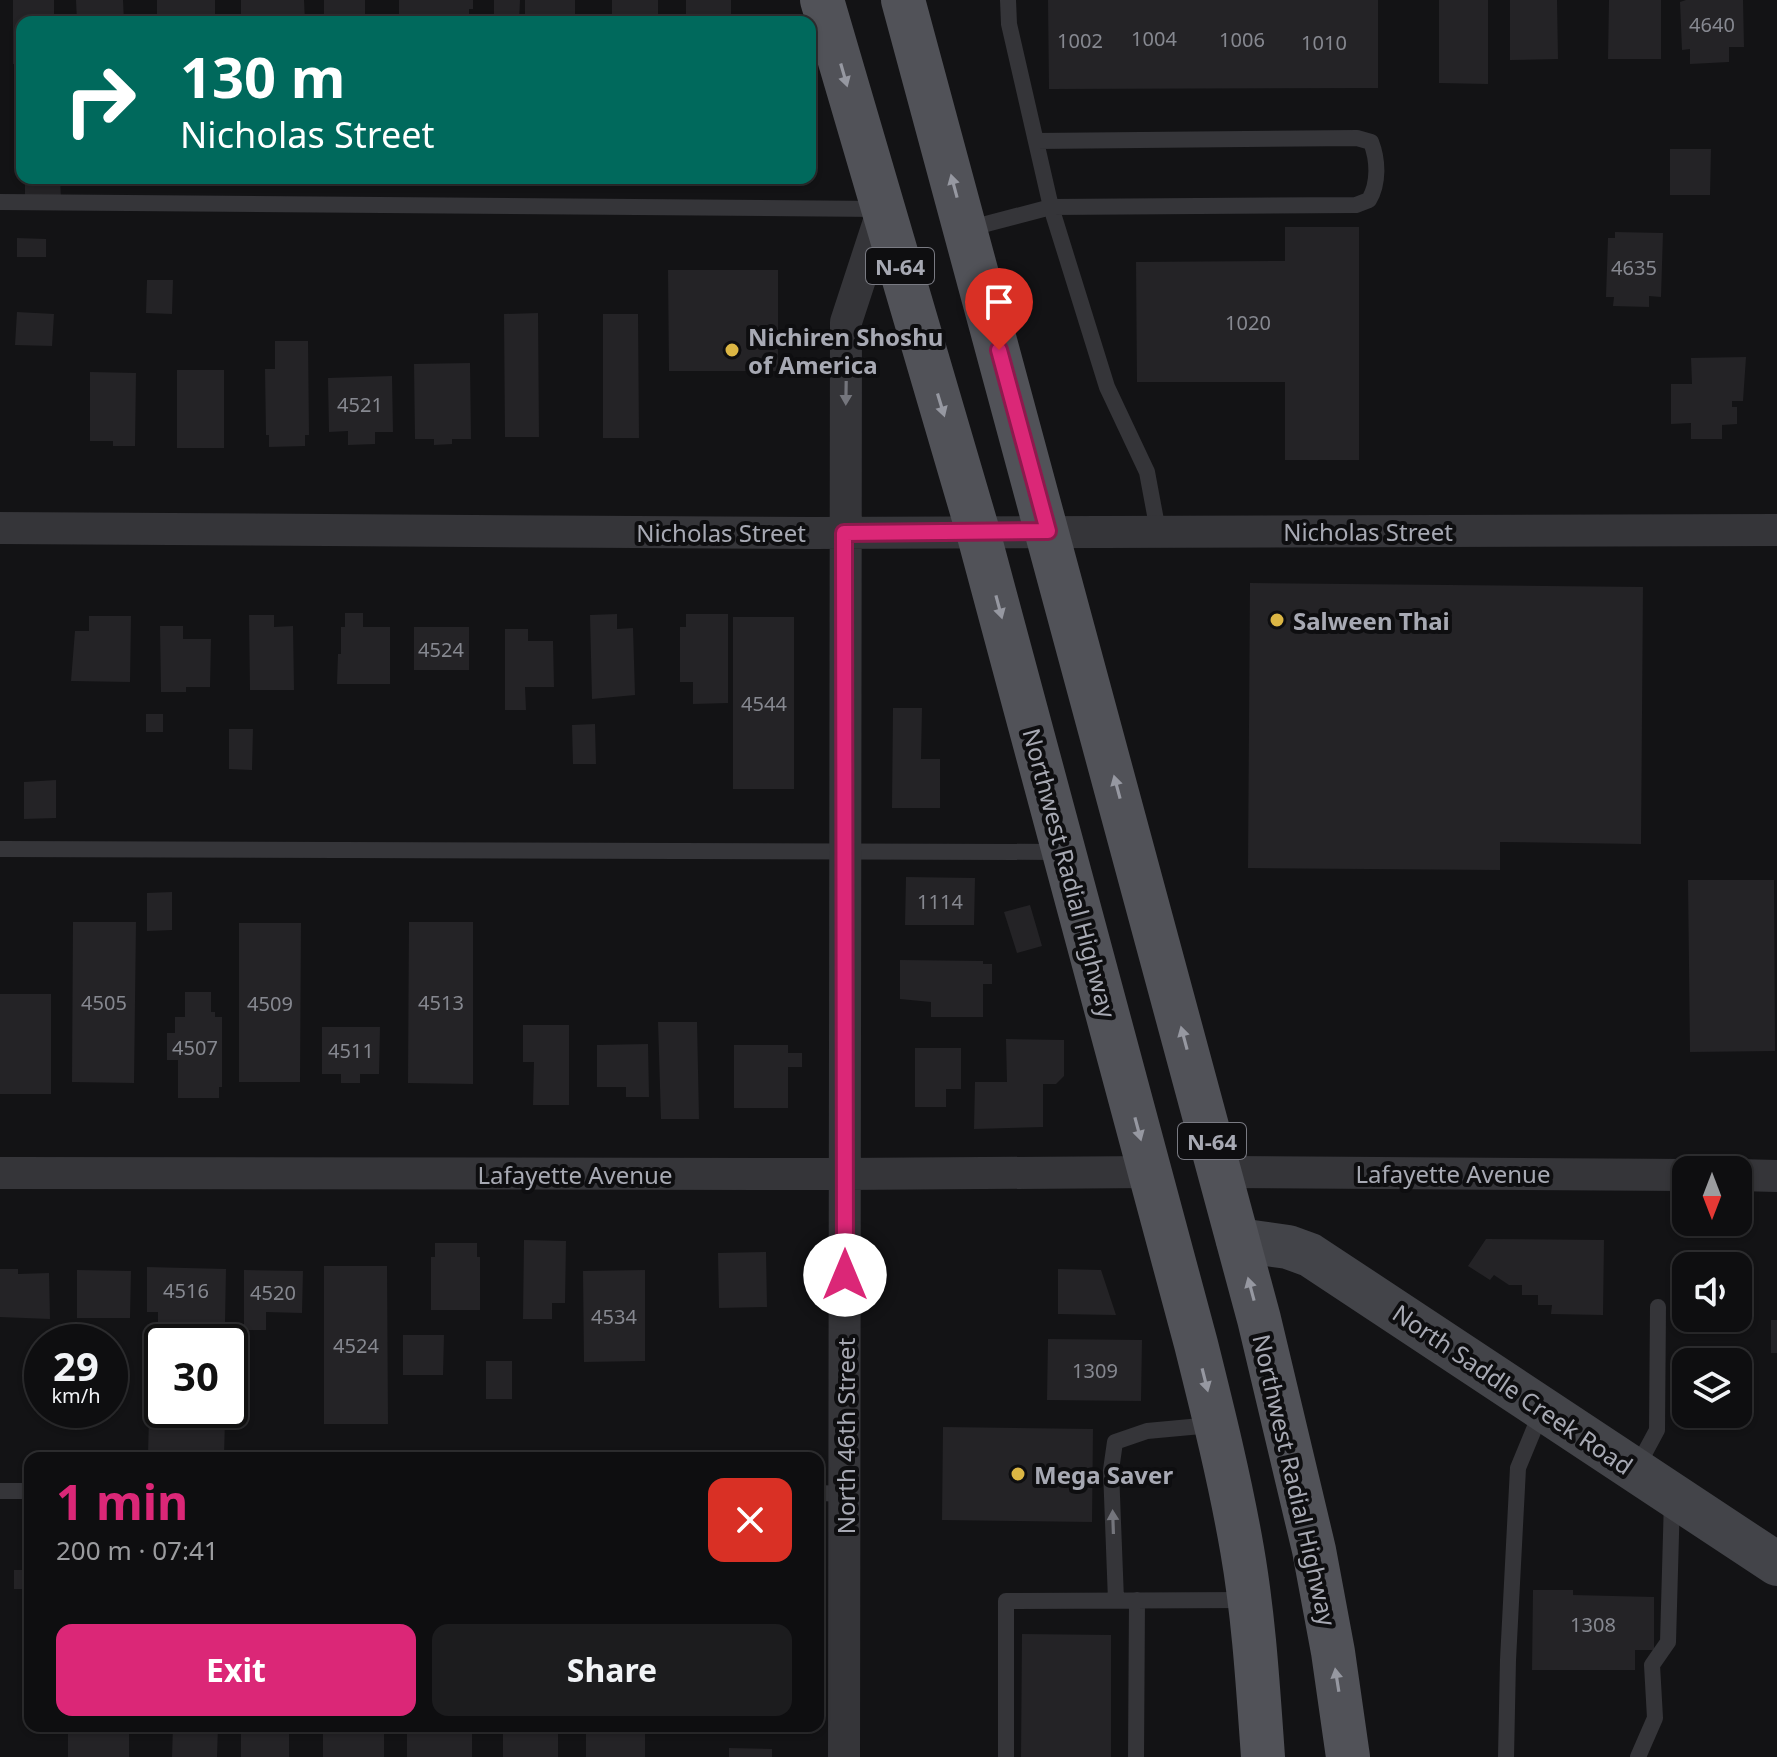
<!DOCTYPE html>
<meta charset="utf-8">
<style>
:root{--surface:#0e0e10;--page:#1c1c1e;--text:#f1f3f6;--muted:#9b9c9f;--line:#2e2e30;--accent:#db2777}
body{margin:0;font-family:"Noto Sans",sans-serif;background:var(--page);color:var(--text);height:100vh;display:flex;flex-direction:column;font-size:30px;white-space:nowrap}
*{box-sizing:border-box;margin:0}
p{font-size:26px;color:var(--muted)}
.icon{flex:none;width:44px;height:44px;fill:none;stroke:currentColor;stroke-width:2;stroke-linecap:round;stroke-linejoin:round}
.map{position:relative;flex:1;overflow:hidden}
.details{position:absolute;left:24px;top:1452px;width:800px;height:280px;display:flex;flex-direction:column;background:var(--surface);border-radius:16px;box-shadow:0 2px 6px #0004,0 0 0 2px var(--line)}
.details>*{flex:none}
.hud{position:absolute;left:16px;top:16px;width:800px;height:168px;border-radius:16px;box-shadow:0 2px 6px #0004,0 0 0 2px var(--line);background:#00695c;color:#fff;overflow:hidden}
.needle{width:52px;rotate:180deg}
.buttons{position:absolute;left:1672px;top:1156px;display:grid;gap:16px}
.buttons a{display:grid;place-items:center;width:80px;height:80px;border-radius:16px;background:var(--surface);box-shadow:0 2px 6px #0004,0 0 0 2px var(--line);font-size:40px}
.speed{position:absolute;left:24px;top:1324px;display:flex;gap:16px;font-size:40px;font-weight:700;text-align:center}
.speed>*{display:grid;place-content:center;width:104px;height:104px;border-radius:50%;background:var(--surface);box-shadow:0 2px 6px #0004,0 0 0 2px var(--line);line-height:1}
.speed small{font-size:20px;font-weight:400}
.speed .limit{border:4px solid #111;border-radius:12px;background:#fff;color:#111}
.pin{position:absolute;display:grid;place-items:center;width:68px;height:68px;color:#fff;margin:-82px -34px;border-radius:50% 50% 50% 0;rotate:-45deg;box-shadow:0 0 8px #0007}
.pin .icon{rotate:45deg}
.me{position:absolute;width:88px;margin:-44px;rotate:0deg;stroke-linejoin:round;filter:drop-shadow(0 0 6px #0008)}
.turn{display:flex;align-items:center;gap:28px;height:168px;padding:0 32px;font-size:36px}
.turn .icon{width:104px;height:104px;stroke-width:2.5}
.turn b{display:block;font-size:56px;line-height:68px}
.round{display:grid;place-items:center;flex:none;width:84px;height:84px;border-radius:16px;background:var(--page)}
.head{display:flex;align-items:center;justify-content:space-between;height:136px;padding:0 32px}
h1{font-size:48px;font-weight:700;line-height:60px;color:var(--accent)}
.primary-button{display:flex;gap:16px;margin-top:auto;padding:16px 32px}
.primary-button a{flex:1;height:92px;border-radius:16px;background:var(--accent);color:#fff;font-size:32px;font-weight:700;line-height:92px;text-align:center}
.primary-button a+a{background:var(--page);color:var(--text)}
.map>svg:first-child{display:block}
.building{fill:#242326}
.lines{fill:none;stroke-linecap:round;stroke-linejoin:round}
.lane{stroke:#353539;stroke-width:16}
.street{stroke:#353539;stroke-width:32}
.secondary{stroke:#434449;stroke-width:44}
.primary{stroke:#515258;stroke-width:44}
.oneway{fill:#9698a1}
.oneway2{fill:#74757c}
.route-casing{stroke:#8e194d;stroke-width:20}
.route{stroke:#db2777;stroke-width:14}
.poi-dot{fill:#dcb644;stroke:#0e0e10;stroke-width:3}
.labels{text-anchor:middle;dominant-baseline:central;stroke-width:8;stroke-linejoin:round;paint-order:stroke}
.number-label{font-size:20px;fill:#868890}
.shield{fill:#0e0e10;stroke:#797a82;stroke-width:2}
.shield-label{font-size:22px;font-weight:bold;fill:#a7a9b3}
.poi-label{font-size:24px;font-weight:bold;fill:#a7a9b3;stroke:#0e0e10;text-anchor:start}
.street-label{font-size:24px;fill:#a7a9b3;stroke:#0e0e10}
</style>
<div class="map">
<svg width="1777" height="1757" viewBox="0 0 1777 1757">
<rect width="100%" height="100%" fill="#131315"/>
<path class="building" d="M13 0H54V22H22V64H13Z
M76 0H123L124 22H77Z
M157 0H215V22H157Z
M241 0H304L305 22H241Z
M324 0H365V22H324Z
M399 0H473V9H469V22H399Z
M494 0H520L519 22H494Z
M525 0H575V22H525Z
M612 0H658V22H612Z
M686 0H731V22H686Z
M1048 0H1378V88L1049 89Z
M1439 0H1488V84L1439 83Z
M1510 0H1557L1558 59 1510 60Z
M1609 0H1661V59H1608Z
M1686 0H1743L1744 47H1729V62L1690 64V49L1682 50 1680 2Z
M1670 149H1711L1710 195H1670Z
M25 178H60L61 199 25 201Z
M661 178H726V183L661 182Z
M1285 227H1359V460H1285V382H1137L1136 262 1285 261Z
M1615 232 1663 233 1661 297 1649 296V307L1613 306 1614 297H1606L1608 238H1615Z
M17 238 46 239V257H17Z
M668 270H778V371H669Z
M147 280H173L172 314 146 313Z
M17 312 54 314 52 346 15 345Z
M538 313 539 437H505L504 314Z
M603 314H638L639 438H603Z
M275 341H308L309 435H305V446L269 447V435H266L265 369H275Z
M1746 357 1743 401H1732V407H1737V424L1722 425V439H1691V423L1671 424V384H1692L1691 358Z
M470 363 471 439H452V444L434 445V439H415L414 364Z
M177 370H224V448H177Z
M90 372 136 373 135 446H113V441H90Z
M392 376 393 432H375V444L348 445V431L329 432 328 378Z
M1250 583 1643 587 1641 844 1500 842V870L1248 868Z
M345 613H363V627H390V684H337L338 654H341V627H345Z
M617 614V629L633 628 635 695 592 699 590 615Z
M686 614H728V703L693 704V682H680V627H686Z
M249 615H274V627L293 626 294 690H250Z
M89 616H131L130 682 71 681 75 631H89Z
M733 617H794V789H733Z
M160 626H183V639H211L210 687H186V692H161Z
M414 627H469V670H414Z
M505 629H528V641H553L554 687H525L526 710H505Z
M893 708H922L921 759H940V808H892Z
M146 714H163V732H146Z
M595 724 596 764H573L572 725Z
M229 729H253L252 770 229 769Z
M56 780V818L24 819V782Z
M906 877 975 878 974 925H905Z
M1688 880H1774L1775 1051 1690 1052Z
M172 892V930L147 931V893Z
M1030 905 1042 946 1017 953 1004 912Z
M73 922H136L134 1083 72 1082Z
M409 922H473V1084L408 1083Z
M239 923H301L300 1082H239Z
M900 960 983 961V964H992V984H983V1017H931V1002L900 999Z
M185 992H211V1012H215V1017H222V1087H219V1098H178V1060H167V1033H175V1017H185Z
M0 994H51V1094H0Z
M658 1022H697L699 1119H661Z
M523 1025H569V1105H533L534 1062H523Z
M322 1027H380L379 1074H360V1083H341V1074H322Z
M1006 1039 1064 1040V1076L1056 1084H1043V1127L974 1129 975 1082H1007Z
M648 1044 649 1097H626V1087H597V1045Z
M734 1045H788V1053H802V1067H788V1108H734Z
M915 1048H961V1089H946V1107H915Z
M1486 1239 1604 1240 1603 1315 1551 1314 1552 1305H1538V1295H1522V1285H1509L1494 1275 1490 1280 1468 1266Z
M524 1240 566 1241 565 1303H552V1319H523Z
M435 1243H477V1257H480V1310H431V1257H435Z
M766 1252 767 1307 719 1308 718 1253Z
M324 1266H387L388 1424H324Z
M147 1267 226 1269 225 1323H200L199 1339H158V1312H147Z
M0 1269H18V1274L49 1273 50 1319 0 1317Z
M1058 1269 1101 1270 1116 1315 1058 1314Z
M77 1270 131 1271 130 1318H77Z
M244 1270 303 1271 302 1313 266 1312V1330H244Z
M645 1270V1361L584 1362 583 1271Z
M1771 1320H1777V1353H1771Z
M403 1335H444L443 1375H403Z
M1048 1339 1142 1340 1141 1401 1047 1400Z
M486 1361H512V1399H486Z
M149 1417 225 1418 224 1457 148 1455Z
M943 1427 1093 1429 1092 1522 942 1520Z
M14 1570H30V1589H14Z
M1533 1590H1573V1595L1654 1597V1650H1635V1670H1532Z
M1022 1634 1111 1635V1757H1021Z
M68 1726H129V1757H68Z
M173 1726H218L217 1757H172Z
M323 1726H384V1757H323Z
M407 1726H472V1757H407Z
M503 1726H558V1757H503Z
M586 1726H645V1757H586Z
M241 1732H289V1757H241Z
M729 1748 772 1749V1757H729Z"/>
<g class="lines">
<path class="lane" d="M1008 0 1009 24 1051 207 1107 387 1147 472 1158 531
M0 202 881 209
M967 229 1051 207 1356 205 1369 200C1379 183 1378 160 1371 142L1357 138 1036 141
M0 849 1062 852
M1636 1469 1657 1430 1658 1307
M0 1491H30
M818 1493 846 1494
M1116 1600 1111 1470 1115 1442 1147 1431 1212 1425
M1006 1757V1601L1248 1600
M1136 1757 1137 1600
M1506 1757 1508 1660 1518 1468 1542 1410
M1638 1757 1655 1718 1652 1665 1668 1642 1672 1499"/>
<path class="street" d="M0 528 811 533 1777 530
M1220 1172 1686 1175
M0 1173 844 1174 1150 1172
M1738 1175 1777 1176
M844 1757 846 322 883 209"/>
<path class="secondary" d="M1238 1240 1288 1247 1310 1255 1777 1564"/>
<path class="primary" d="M822 0 978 532 1196 1344C1213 1412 1230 1480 1242 1549 1254 1618 1258 1687 1263 1757
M903 0 1259 1319 1314 1550 1333 1652 1348 1757"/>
</g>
<defs><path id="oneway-solid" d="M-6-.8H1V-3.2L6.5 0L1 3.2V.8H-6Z" transform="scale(2)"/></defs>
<g class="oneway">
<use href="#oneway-solid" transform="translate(844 75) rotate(74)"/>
<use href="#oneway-solid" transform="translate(954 186) rotate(-105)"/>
<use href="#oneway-solid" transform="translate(941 405) rotate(73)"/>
<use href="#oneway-solid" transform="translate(999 607) rotate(75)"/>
<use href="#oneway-solid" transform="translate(1117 787) rotate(-105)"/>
<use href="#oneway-solid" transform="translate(1184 1038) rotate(-105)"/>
<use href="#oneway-solid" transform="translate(1138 1129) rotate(75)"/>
<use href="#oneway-solid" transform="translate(1251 1289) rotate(-105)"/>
<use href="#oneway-solid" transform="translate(1205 1380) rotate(76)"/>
<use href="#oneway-solid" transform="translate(1337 1680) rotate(-99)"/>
</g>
<g class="oneway2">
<use href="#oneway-solid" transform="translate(846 393) rotate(91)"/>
<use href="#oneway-solid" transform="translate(1113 1522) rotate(-92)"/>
</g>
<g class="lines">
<defs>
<path id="route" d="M845 1275 844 533 1048 531 999 350"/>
</defs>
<use href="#route" class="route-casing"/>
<use href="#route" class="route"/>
</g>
<g class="poi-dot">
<circle cx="732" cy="350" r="8"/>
<circle cx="1277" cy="620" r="8"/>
<circle cx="1018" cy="1474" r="8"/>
</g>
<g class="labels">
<g class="number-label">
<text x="1712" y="24">4640</text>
<text x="1154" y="38">1004</text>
<text x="1242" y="39">1006</text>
<text x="1080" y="40">1002</text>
<text x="1324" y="42">1010</text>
<text x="1634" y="267">4635</text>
<text x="1248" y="322">1020</text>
<text x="360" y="404">4521</text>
<text x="441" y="649">4524</text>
<text x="764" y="703">4544</text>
<text x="940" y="901">1114</text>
<text x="104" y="1002">4505</text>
<text x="441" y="1002">4513</text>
<text x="270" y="1003">4509</text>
<text x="195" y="1047">4507</text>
<text x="351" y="1050">4511</text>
<text x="186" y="1290">4516</text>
<text x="273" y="1292">4520</text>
<text x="614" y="1316">4534</text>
<text x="356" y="1345">4524</text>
<text x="1095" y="1370">1309</text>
<text x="1593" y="1624">1308</text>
</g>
<g class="shield">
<rect x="866" y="248" width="68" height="36" rx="6"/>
<rect x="1178" y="1123" width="68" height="36" rx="6"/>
</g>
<g class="shield-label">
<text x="900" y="266">N-64</text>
<text x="1212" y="1141">N-64</text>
</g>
<g class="poi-label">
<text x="748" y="336">Nichiren Shoshu<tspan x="748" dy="28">of America</tspan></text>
<text x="1293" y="620">Salween Thai</text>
<text x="1034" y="1474">Mega Saver</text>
</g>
<g class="street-label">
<text x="1368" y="531">Nicholas Street</text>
<text x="721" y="532">Nicholas Street</text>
<text transform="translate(1070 873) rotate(75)">Northwest Radial Highway</text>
<text x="1453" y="1173">Lafayette Avenue</text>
<text x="575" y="1174">Lafayette Avenue</text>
<text transform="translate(1513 1389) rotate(34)">North Saddle Creek Road</text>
<text transform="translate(845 1436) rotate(-90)">North 46th Street</text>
<text transform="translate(1295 1480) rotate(77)">Northwest Radial Highway</text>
</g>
</g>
</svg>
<div class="buttons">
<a><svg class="needle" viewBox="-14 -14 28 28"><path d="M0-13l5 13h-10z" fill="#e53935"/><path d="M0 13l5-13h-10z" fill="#9b9c9f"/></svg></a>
<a><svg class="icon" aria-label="sound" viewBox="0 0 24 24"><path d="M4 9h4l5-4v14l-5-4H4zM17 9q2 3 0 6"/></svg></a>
<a><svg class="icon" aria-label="layers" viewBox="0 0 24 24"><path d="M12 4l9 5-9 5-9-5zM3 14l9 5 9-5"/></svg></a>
</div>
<div class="speed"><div>29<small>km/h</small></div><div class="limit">30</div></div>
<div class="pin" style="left:999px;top:350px;background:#d93025"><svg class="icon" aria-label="arrive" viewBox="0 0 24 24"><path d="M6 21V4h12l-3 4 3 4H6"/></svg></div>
<svg class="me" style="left:845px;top:1275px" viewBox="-20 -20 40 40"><circle r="19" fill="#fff"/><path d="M0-13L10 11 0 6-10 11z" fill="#db2777"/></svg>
<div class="hud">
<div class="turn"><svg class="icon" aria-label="right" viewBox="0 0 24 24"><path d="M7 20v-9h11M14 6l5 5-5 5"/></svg><div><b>130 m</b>Nicholas Street</div></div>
</div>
<section class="details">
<div class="head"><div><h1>1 min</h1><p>200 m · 07:41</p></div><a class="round" style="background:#d93025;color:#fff"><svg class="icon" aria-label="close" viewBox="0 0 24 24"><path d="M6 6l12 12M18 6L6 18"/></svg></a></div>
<div class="primary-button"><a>Exit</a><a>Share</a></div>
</section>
</div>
